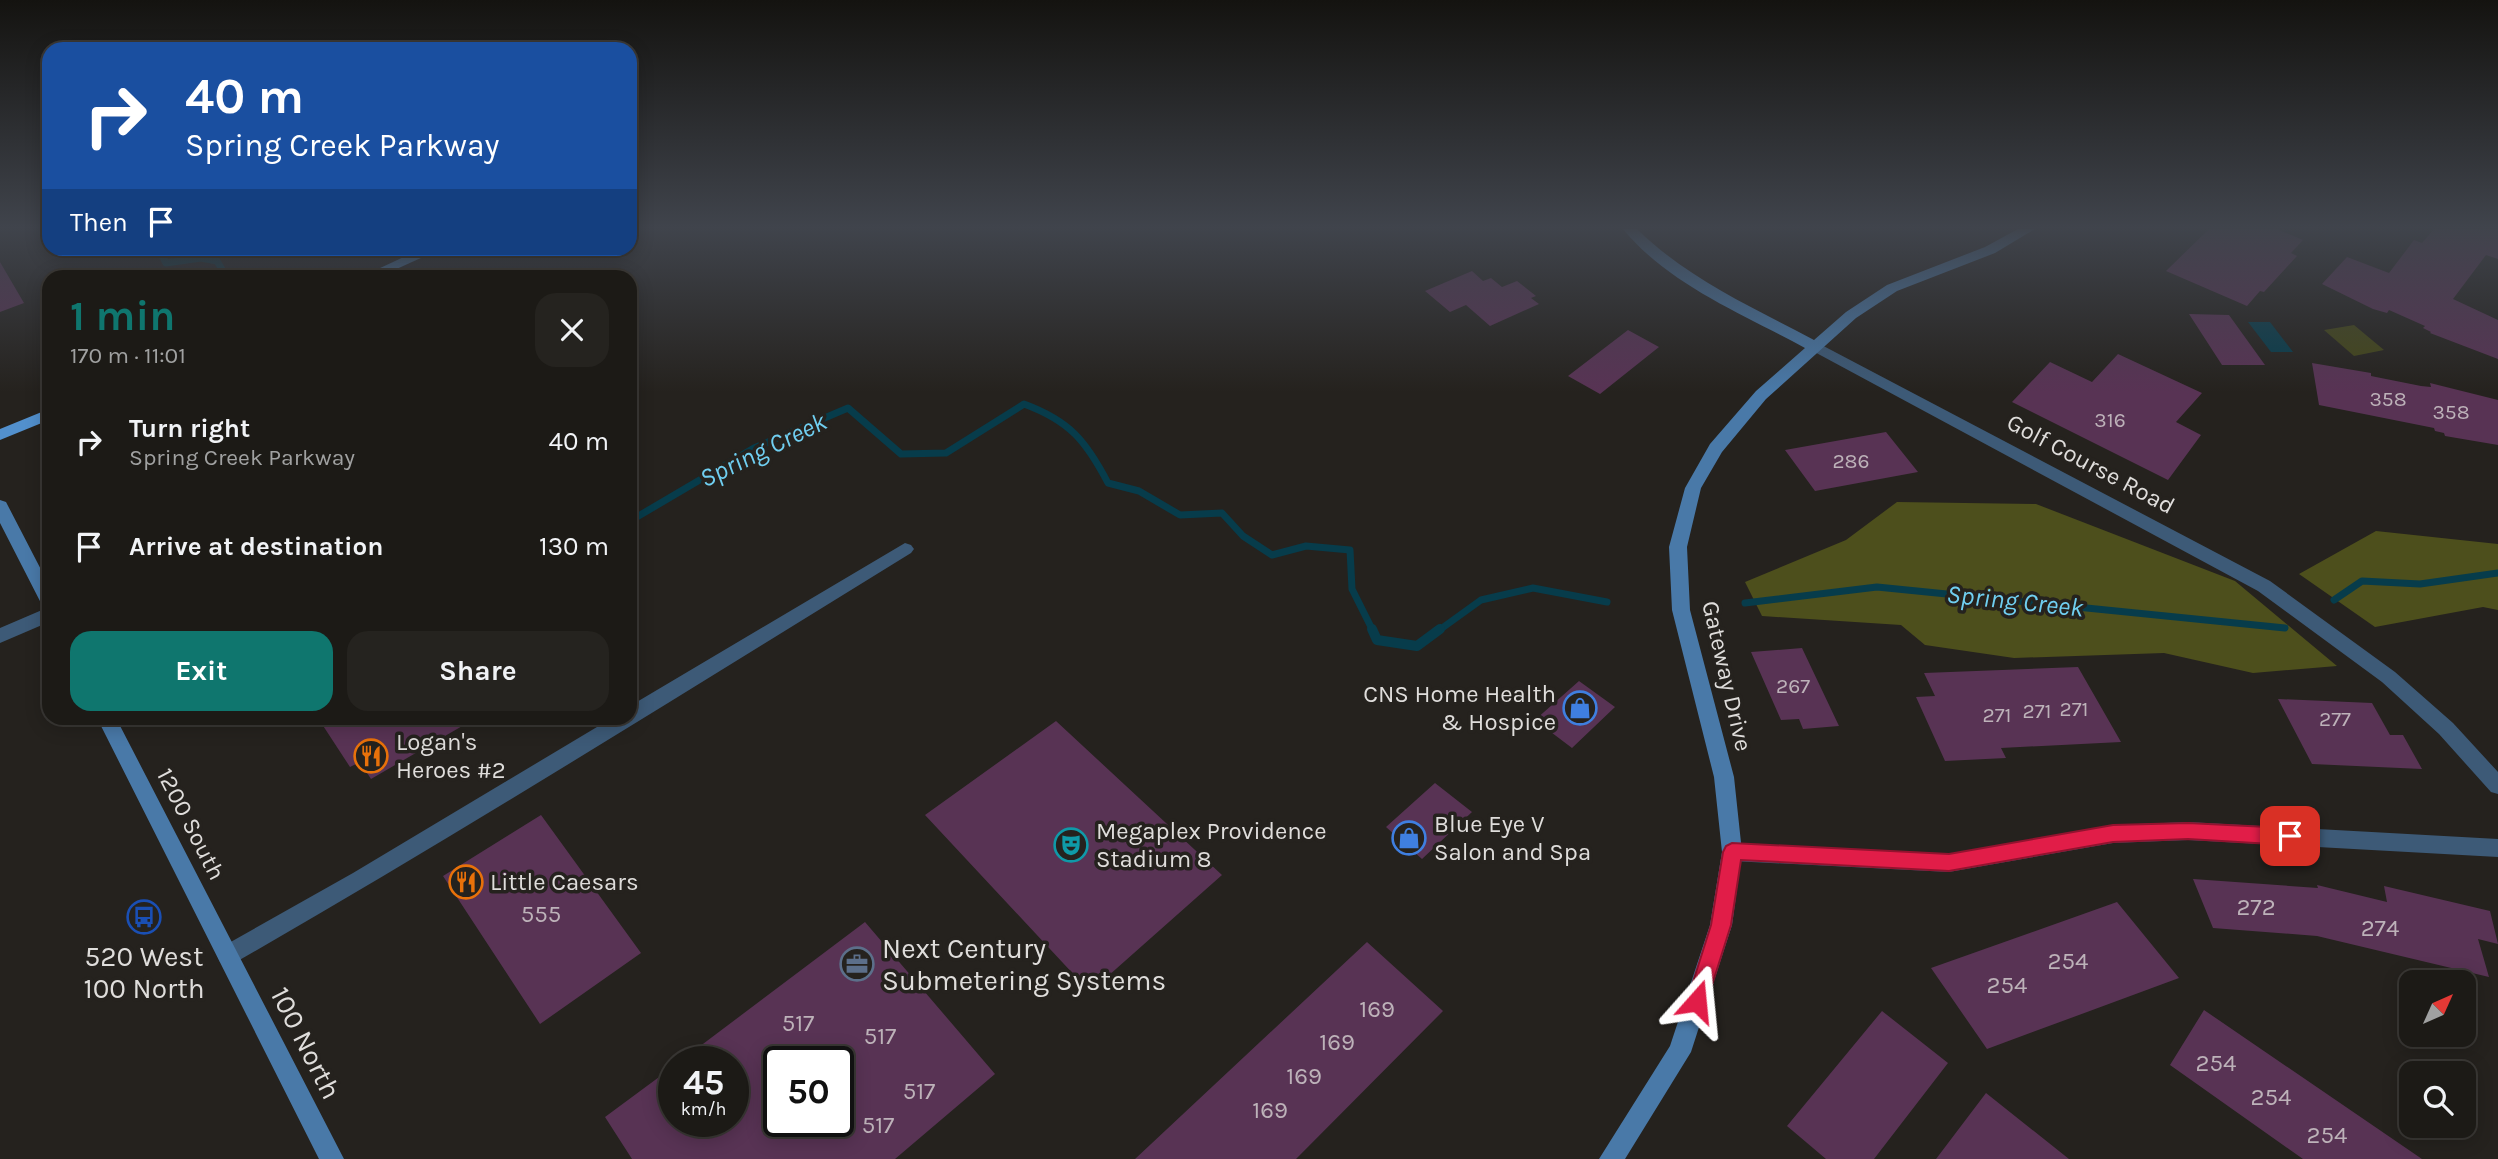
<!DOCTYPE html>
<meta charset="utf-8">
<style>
:root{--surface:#1c1a16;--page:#25231f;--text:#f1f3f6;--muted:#a0a1a1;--line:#3a3835;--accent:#0f766e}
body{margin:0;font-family:Karla,sans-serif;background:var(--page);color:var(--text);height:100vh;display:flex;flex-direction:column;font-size:26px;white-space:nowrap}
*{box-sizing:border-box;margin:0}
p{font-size:23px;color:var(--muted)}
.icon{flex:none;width:38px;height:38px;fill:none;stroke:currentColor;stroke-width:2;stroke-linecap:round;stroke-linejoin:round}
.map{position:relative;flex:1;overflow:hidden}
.drawer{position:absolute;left:42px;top:270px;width:595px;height:455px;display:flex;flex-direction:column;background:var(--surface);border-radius:21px;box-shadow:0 4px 18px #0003,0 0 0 2px var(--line)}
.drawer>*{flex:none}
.guide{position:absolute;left:42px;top:42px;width:595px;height:214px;border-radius:21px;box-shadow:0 4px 18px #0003,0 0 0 2px var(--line);background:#1a4fa0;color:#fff;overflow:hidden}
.needle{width:46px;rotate:45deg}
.tools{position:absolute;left:2399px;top:970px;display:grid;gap:14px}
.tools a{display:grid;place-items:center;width:77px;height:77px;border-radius:14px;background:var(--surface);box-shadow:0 4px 18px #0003,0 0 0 2px var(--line);font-size:35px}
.speed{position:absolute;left:658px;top:1046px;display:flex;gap:14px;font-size:35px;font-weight:700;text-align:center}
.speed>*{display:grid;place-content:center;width:91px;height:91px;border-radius:50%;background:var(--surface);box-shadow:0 4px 18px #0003,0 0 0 2px var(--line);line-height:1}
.speed small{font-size:18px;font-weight:400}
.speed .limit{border:4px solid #111;border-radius:10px;background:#fff;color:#111}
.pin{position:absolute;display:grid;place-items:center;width:60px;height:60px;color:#fff;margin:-30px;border-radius:14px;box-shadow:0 4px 10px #0006}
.me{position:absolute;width:77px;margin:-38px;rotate:18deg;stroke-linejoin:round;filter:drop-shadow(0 0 5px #0008)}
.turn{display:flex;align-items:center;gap:24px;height:147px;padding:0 28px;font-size:32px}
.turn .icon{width:91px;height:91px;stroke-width:2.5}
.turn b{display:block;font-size:49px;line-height:60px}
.then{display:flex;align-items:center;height:66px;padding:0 28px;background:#0003;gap:14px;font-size:26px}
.round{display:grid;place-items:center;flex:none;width:74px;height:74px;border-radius:21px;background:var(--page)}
.overview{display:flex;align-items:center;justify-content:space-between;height:119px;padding:0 28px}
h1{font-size:42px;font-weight:700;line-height:52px;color:var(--accent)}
.button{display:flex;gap:14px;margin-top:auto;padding:14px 28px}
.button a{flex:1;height:80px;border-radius:21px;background:var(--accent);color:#fff;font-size:28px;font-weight:700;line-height:80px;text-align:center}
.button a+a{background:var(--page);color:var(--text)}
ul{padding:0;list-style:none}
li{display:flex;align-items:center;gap:21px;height:105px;padding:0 28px}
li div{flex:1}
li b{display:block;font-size:26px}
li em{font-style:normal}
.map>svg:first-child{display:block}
.green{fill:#444618}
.forest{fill:#4d4f1c}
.water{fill:#073c4b}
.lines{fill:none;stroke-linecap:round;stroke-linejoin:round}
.stream-far1{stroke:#073c4b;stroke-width:7}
.stream{stroke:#073c4b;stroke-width:10}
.building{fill:#583354;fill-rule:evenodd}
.street{fill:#3d5a77;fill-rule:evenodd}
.secondary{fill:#4979a8;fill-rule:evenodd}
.primary{fill:#5290cd;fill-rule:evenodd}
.route{fill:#e11d48;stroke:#92132f;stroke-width:2}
.labels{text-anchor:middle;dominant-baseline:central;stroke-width:7;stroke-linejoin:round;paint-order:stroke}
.number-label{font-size:21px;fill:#bdb2b9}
.street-label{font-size:24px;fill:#dfdddb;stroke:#25221e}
.poi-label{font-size:24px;fill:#dfdddb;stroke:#25221e;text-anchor:start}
.near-number-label{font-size:24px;fill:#bdb2b9}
.water-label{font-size:26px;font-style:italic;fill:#70cff1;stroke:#25221e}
.near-poi-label{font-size:28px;fill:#dfdddb;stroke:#25221e;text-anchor:start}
.near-street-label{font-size:28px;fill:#dfdddb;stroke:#25221e}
</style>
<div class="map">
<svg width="2498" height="1159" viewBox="0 0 2498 1159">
<rect width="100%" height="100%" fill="#25221e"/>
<path class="green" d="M2354 325 2384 350 2354 356 2324 330Z"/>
<path class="forest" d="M1897 502 2036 504 2235 581 2337 666 2253 673 2164 653 2014 658 1925 645 1901 625 1762 616 1745 582 1846 540Z
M2376 531 2498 544V610L2483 607 2375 627 2299 574Z"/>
<path class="water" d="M2248 322H2270L2293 352H2271Z"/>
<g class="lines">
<path class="stream-far1" d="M158 248 166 263 201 258 217 261 226 276
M630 521 754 448 848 408 901 454 946 453 1024 404C1070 421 1086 441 1108 483L1139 491 1180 515 1222 513 1243 536 1272 555 1306 546 1350 550 1352 589 1373 631
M2334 600 2362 581 2420 584 2498 573
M1745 603 1877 587 2285 628
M1438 631 1481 600 1533 588 1607 602"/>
<path class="stream" d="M1372 629 1377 640 1417 646 1440 629"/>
</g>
<path class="building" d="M2209 229H2277L2303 240 2291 253 2297 256 2264 292 2260 291 2247 306 2166 271Z
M2434 229H2498V259L2486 255 2453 299 2498 320V359L2430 333 2431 332 2423 328 2425 326 2389 310 2387 313 2373 309 2322 284 2347 257 2389 273 2414 240 2422 243Z
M0 262 24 303 0 312Z
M1472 271 1483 281 1491 278 1502 287 1517 281 1536 296 1531 298 1539 304 1490 326 1466 305 1450 312 1425 291Z
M2189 314 2229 315 2265 365H2222Z
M1628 330 1659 347 1600 394 1568 376Z
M2118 354 2202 393 2176 422 2201 435 2168 480 2012 402 2050 362 2092 382Z
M2312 363 2371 373V376L2421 386 2431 387 2430 383 2498 400V445L2445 436 2444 433 2435 431 2434 428 2319 405Z
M1886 432 1918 472 1815 491 1785 450Z
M1802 648 1839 726 1803 729 1799 719 1781 720 1751 652Z
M2078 667 2121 742 2001 748 2006 758 1945 761 1916 697 1935 696 1924 673Z
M1579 681 1615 707 1572 748 1535 720Z
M2278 699 2372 703 2390 735H2403L2422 769 2312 764Z
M318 718H476L371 779 360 762 350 767Z
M1056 721 1222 875 1090 992 925 815Z
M1435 783 1472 812 1422 859 1386 827Z
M541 815 641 953 540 1024 443 876Z
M2193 879 2318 888 2317 885 2387 902 2384 886 2490 911 2498 944 2478 939 2489 977 2317 936 2213 928Z
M2117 902 2179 978 1987 1049 1931 968Z
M865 922 995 1074 895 1159H632L605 1117 674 1066V1122H733V1062H679ZM779 1062H838V1122H779Z
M1367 942 1443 1011 1296 1159H1135Z
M2204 1010 2422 1159H2303L2170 1065Z
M1882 1011 1948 1063 1874 1159H1826L1787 1126Z
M1986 1093 2069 1159H1936Z"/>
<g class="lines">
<path class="street" d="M1814 341 2270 581 2395 672 2453 723 2498 772V794L2491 792 2439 734 2382 682 2258 591 1809 349 1807 346 1809 343Z
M905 543 911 545 914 549 911 553C687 691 464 831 236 962L228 965 220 962 217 955 220 948 353 873 612 718H630V706Z
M49 607V622L0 643V628Z
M2188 822 2498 839V857L2188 840 2113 843 1949 872 1732 861 1725 858 1722 852 1725 846 1732 843 1949 854 2113 825Z"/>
<path class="secondary" d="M1623 229H1637C1688 279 1752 307 1814 340L1846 312 1887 285 1985 247 2018 229H2035L1995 253 1897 291 1856 318 1766 399 1722 452 1701 488 1687 547 1690 610 1734 777 1742 852 1732 925 1691 1052 1625 1159H1599L1670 1046 1710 925 1722 852 1714 777 1672 610 1669 547 1685 488 1710 444 1756 391 1805 348C1743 314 1669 285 1623 229Z
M0 500 6 502 49 585V609L43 607 0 523Z
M97 718H116L344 1159H319Z"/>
<path class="primary" d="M423 248H443L381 276H363Z
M49 409V420L0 440V429Z"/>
</g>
<linearGradient id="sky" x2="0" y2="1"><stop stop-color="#141310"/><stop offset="0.58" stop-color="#40444c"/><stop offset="1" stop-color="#40444c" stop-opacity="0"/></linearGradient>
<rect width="2498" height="392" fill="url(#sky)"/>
<path class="route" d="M2188 823 2290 828 2297 831 2299 836 2297 842 2290 845 2188 839 2113 842 1949 871 1741 860 1731 925 1707 1001 1704 1008 1697 1011 1690 1008 1687 1001 1711 925 1723 852 1726 846 1732 843 1949 854 2113 825Z"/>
<defs>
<symbol id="shop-ring" viewBox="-11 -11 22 22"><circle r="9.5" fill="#25221e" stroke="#3f7fe0" stroke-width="1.5"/><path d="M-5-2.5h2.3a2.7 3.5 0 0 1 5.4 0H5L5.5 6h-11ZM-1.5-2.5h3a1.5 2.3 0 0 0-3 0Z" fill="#3f7fe0"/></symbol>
<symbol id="restaurant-ring" viewBox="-11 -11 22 22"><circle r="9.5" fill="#25221e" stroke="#e8710a" stroke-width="1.5"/><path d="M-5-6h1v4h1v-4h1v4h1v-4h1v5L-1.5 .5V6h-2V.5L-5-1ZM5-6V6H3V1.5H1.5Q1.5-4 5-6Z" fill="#e8710a"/></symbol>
<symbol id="theatre-ring" viewBox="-11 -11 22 22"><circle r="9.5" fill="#25221e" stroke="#0f9aa8" stroke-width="1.5"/><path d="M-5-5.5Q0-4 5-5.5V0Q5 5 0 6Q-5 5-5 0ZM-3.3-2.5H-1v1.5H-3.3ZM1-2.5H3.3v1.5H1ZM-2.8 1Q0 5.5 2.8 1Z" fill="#0f9aa8"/></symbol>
<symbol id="bus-ring" viewBox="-11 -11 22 22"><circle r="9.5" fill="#25221e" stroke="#1a4fb4" stroke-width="1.5"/><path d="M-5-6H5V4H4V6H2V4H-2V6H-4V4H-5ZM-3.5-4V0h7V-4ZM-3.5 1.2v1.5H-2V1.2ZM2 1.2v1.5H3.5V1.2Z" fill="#1a4fb4"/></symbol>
<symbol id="office-ring" viewBox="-11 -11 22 22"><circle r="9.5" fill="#25221e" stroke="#5c6f8a" stroke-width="1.5"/><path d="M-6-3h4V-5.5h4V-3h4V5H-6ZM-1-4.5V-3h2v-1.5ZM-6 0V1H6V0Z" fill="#5c6f8a"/></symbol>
</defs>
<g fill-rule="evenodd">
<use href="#shop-ring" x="1561" y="689" width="38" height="38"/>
<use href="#restaurant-ring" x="352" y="737" width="38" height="38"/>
<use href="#shop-ring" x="1390" y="819" width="38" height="38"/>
<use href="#theatre-ring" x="1052" y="826" width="38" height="38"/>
<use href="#restaurant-ring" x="447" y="863" width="38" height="38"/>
<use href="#bus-ring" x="125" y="898" width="38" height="38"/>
<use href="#office-ring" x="838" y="945" width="38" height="38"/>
</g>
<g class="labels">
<g class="number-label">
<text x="2388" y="399">358</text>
<text x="2451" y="412">358</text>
<text x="2110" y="420">316</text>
<text x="1851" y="461">286</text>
<text x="1793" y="686">267</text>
<text x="2074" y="709">271</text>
<text x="2037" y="711">271</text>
<text x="1997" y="715">271</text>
<text x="2335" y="719">277</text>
</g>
<g class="street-label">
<text transform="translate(2091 464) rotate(28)">Golf Course Road</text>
<text transform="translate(1727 676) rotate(77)">Gateway Drive</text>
<text transform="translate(191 824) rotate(63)">1200 South</text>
</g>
<g class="poi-label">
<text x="1556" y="694" text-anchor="end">CNS Home Health<tspan x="1556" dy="28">&amp; Hospice</tspan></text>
<text x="396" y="742">Logan's<tspan x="396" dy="28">Heroes #2</tspan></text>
<text x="1434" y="824">Blue Eye V<tspan x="1434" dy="28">Salon and Spa</tspan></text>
<text x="1096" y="831">Megaplex Providence<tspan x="1096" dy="28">Stadium 8</tspan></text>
<text x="490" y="882">Little Caesars</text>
</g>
<g class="near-number-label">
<text x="2256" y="907">272</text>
<text x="541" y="914">555</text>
<text x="2380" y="928">274</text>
<text x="2068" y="961">254</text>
<text x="2007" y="985">254</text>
<text x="1377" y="1009">169</text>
<text x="798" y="1023">517</text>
<text x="880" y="1036">517</text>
<text x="1337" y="1042">169</text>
<text x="2216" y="1063">254</text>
<text x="1304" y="1076">169</text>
<text x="919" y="1091">517</text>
<text x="2271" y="1097">254</text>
<text x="1270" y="1110">169</text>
<text x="878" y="1125">517</text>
<text x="2327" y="1135">254</text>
</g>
<g class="water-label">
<text transform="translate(763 450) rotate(-26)">Spring Creek</text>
<text transform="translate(2015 601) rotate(6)">Spring Creek</text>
</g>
<g class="near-poi-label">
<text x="882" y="948">Next Century<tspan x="882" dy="32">Submetering Systems</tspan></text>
<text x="144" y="956" text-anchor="middle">520 West<tspan x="144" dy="32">100 North</tspan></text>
</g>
<g class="near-street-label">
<text transform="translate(306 1043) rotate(63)">100 North</text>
</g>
</g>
</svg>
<div class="tools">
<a><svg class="needle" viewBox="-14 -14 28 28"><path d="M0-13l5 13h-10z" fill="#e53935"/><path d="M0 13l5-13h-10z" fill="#a0a1a1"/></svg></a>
<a><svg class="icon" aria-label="search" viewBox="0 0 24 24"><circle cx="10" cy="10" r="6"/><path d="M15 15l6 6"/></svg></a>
</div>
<div class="speed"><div>45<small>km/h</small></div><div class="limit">50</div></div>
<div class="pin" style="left:2290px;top:836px;background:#d93025"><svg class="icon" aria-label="arrive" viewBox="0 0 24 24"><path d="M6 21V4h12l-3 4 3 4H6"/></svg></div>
<svg class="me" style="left:1697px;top:1001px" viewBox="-20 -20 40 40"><path d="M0-17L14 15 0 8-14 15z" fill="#e11d48" stroke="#fff" stroke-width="4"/></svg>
<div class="guide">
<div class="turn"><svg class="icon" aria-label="right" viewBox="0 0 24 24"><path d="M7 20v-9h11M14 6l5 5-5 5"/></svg><div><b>40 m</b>Spring Creek Parkway</div></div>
<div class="then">Then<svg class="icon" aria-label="arrive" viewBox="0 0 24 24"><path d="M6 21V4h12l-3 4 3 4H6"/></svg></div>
</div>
<section class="drawer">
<div class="overview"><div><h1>1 min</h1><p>170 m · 11:01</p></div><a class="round"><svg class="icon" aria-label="close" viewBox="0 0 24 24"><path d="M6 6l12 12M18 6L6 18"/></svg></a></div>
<ul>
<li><svg class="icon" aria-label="right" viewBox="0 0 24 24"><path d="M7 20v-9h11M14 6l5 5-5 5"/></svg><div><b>Turn right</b><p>Spring Creek Parkway</p></div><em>40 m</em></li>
<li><svg class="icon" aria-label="arrive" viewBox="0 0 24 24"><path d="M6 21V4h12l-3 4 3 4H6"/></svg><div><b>Arrive at destination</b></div><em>130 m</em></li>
</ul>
<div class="button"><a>Exit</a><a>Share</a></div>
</section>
</div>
